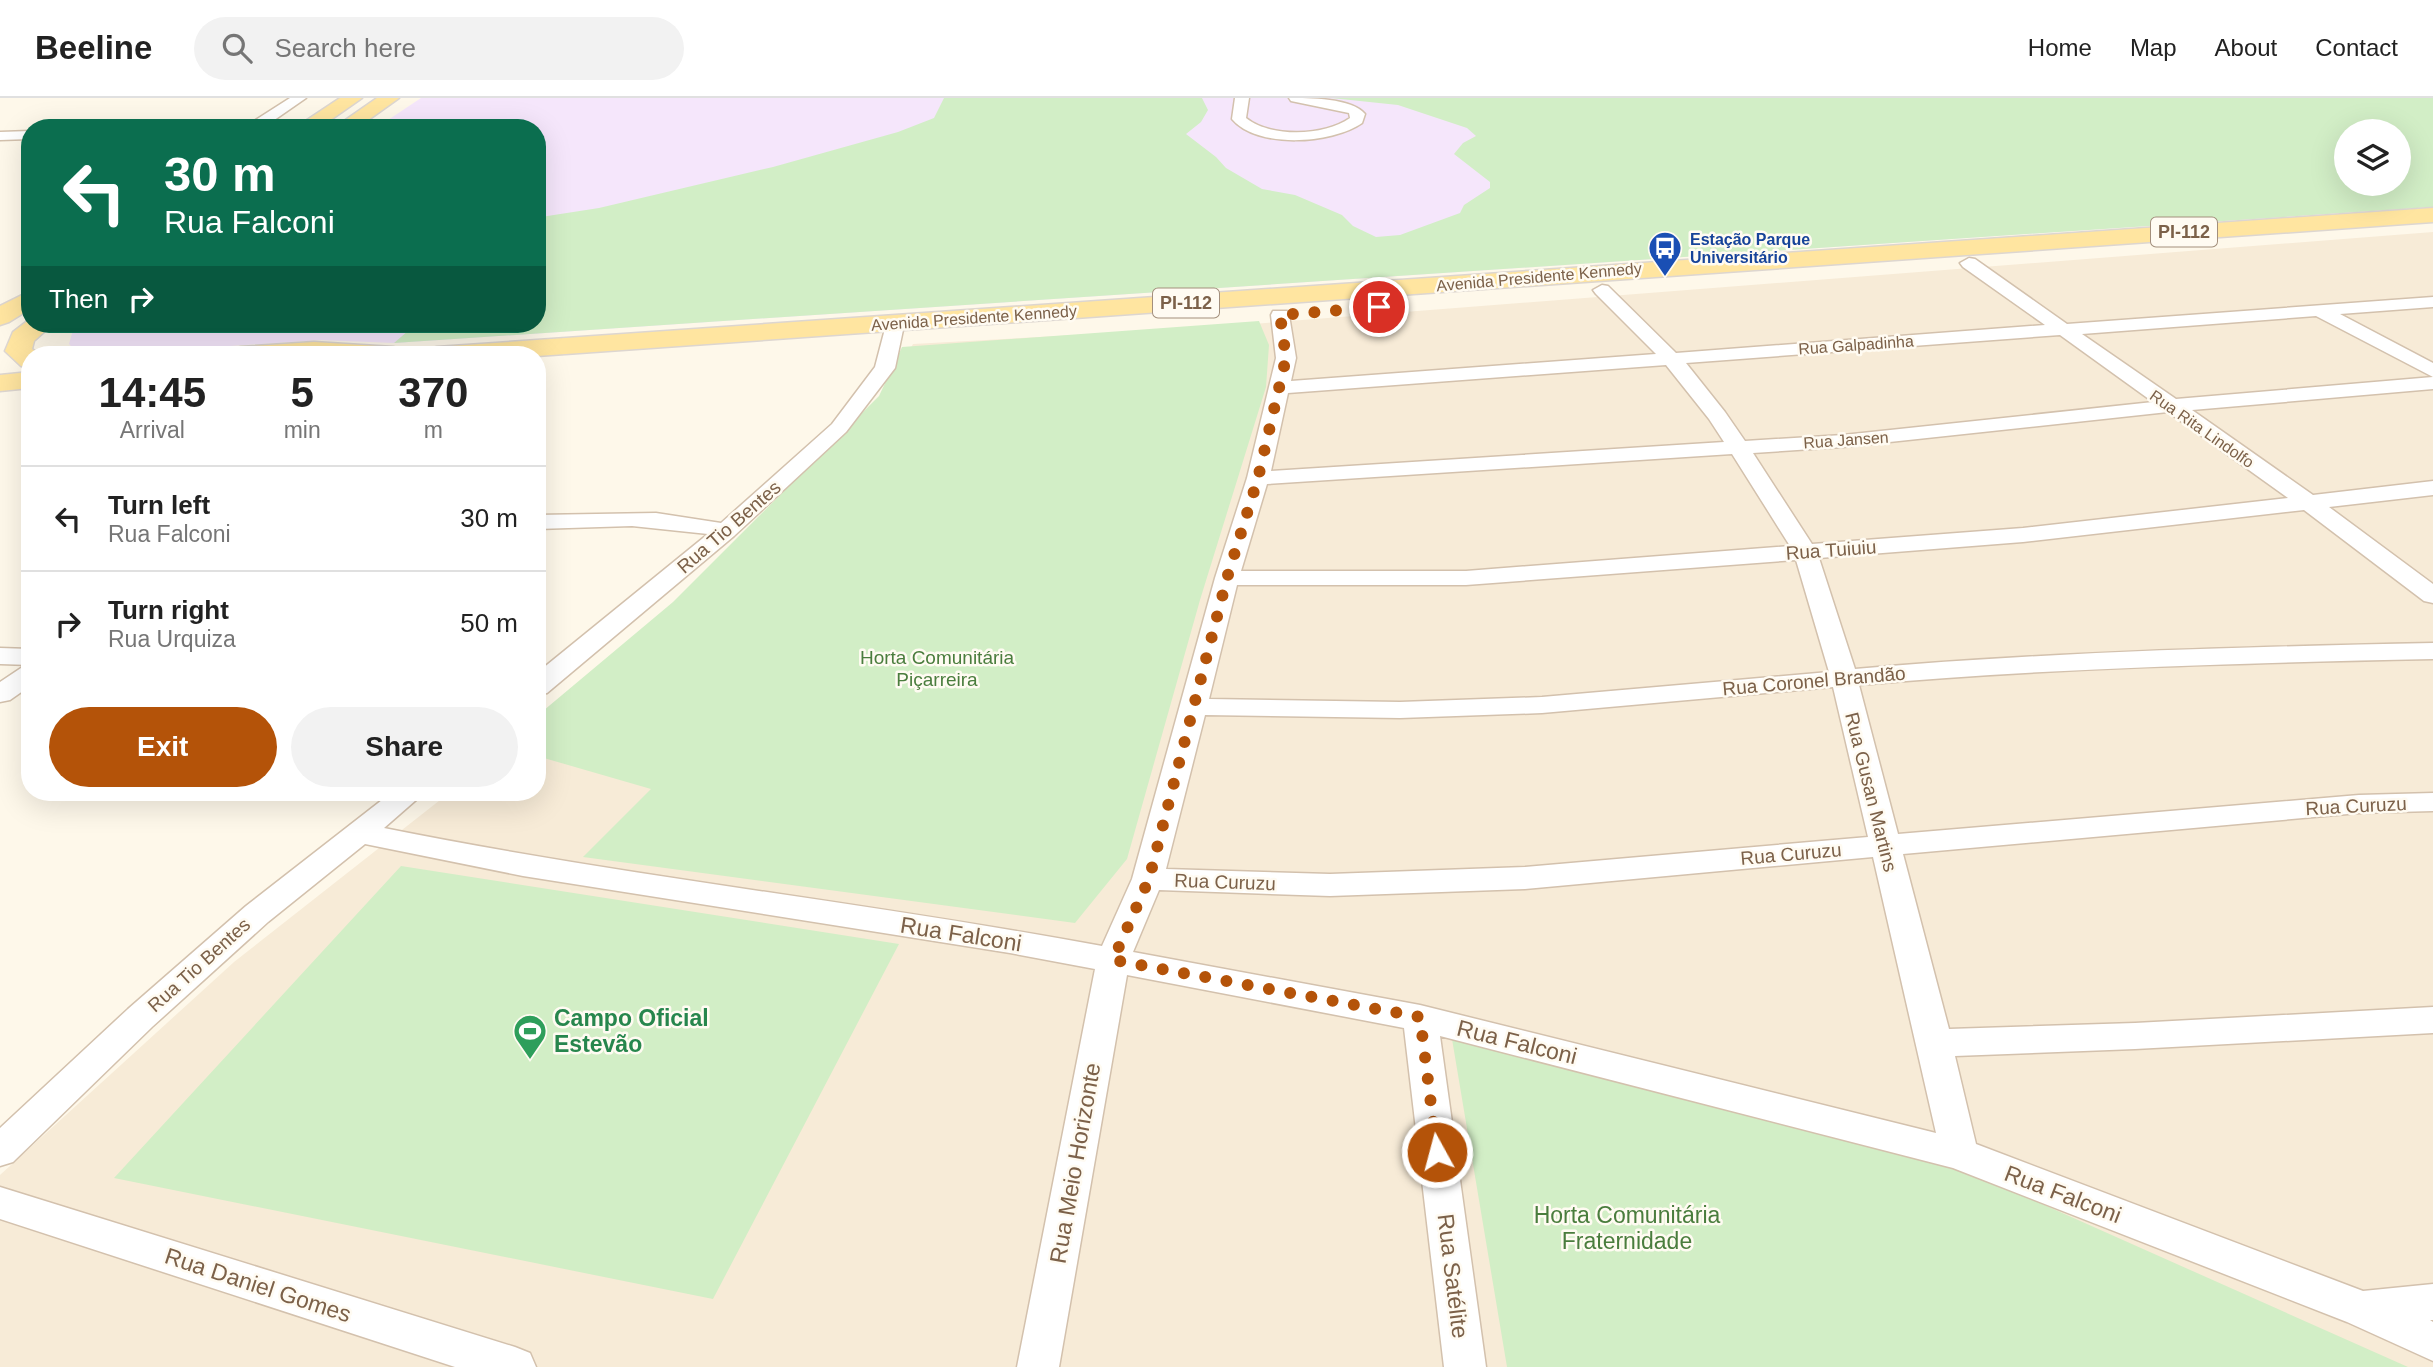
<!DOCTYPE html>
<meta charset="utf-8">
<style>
:root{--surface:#fff;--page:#f2f2f2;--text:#222;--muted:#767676;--line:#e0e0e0;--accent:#b45309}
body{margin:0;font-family:Helvetica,sans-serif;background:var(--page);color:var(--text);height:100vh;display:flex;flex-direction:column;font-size:26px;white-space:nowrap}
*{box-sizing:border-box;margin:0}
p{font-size:23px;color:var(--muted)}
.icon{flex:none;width:38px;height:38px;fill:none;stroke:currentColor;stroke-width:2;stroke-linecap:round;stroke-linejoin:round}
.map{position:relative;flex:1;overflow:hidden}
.drawer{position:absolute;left:21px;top:248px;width:525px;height:455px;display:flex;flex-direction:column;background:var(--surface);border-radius:28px;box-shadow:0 7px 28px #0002}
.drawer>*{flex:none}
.hud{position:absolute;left:21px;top:21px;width:525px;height:214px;border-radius:28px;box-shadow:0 7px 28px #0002;background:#0b6e4f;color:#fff;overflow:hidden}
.tools{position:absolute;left:2334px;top:21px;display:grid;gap:14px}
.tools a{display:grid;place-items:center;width:77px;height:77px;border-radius:50%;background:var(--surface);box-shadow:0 7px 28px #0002;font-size:35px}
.pin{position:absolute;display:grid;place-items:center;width:60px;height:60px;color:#fff;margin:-30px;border:4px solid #fff;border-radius:50%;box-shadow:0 2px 7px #0007}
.me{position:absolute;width:77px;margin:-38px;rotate:353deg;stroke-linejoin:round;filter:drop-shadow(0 0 5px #0008)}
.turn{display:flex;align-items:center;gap:24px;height:147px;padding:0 28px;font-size:32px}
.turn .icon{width:91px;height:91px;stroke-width:2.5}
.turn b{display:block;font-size:49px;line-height:60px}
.then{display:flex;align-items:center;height:66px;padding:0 28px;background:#0003;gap:14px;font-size:26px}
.eta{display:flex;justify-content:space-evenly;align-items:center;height:119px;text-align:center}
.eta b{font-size:42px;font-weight:800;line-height:49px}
.primary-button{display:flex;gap:14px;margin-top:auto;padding:14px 28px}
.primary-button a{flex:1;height:80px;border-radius:42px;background:var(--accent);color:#fff;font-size:28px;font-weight:800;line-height:80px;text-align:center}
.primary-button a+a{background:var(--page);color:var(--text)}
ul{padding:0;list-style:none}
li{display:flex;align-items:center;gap:21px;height:105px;padding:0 28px;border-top:2px solid var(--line)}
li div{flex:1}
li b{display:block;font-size:26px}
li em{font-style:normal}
header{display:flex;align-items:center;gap:42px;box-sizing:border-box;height:98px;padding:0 35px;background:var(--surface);border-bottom:2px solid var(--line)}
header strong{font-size:33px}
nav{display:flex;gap:38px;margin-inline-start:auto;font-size:24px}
.search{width:490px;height:63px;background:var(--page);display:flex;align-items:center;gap:18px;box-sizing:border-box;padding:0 24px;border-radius:38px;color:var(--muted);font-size:26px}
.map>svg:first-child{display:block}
.residential{fill:#f7ebd7}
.education{fill:#f5e6fb;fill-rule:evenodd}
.green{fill:#d2eec6;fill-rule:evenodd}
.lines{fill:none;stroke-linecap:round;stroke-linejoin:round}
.minor-casing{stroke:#d3c1ad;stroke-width:3}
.primary-casing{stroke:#ddd6d0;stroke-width:3}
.minor{fill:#fff;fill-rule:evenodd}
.primary{fill:#ffe5a0;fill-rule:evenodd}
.route{stroke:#b45309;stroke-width:12;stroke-dasharray:0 21.6}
.labels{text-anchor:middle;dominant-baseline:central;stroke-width:5;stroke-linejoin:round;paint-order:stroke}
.far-transit-label{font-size:16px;font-weight:bold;fill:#164399;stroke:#fffbf2;text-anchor:start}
.far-street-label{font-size:16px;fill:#7c6149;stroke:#fffbf2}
.shield{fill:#fffbf2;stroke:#a38f7c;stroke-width:2}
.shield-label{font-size:18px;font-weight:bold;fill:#7c6149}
.street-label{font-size:19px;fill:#7c6149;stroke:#fffbf2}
.park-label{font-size:19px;fill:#4a7d3d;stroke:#fffbf2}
.near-street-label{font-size:23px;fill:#7c6149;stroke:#fffbf2}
.near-leisure-label{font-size:23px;font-weight:bold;fill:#27864d;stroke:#fffbf2;text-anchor:start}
.near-park-label{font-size:23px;fill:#4a7d3d;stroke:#fffbf2}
</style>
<header>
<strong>Beeline</strong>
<div class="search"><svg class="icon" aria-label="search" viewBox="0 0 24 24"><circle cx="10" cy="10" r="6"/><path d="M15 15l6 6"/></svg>Search here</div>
<nav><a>Home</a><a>Map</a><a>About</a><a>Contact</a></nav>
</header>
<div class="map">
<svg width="2433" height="1269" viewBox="0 0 2433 1269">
<rect width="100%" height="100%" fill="#fef8ea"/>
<path class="residential" d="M2433 134V1269H0V1077L234 864 449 695H537V625L789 426 901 268 913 246 1187 231Z"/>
<path class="education" d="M421 0H2433V109L394 245 320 242 112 256 84 253 74 251 69 246 73 232 81 226H537V30H376ZM2347 33H2399V86H2347Z"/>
<path class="green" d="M944 0H1202L1208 12 1201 24 1186 36 1216 59 1226 70 1262 91 1295 97 1342 117 1353 128 1376 139 1400 137 1460 115 1464 107 1490 90V84L1454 56 1463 45 1476 38 1467 30 1398 7 1331 0H2433V109L394 245 416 226H537V122L541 119 599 110 773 69 898 34 934 20ZM2399 33V86H2347V33Z
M1259 223 1269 247 1266 289 1200 502 1127 761 1075 825 583 759 651 691 537 658V618L673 504 879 298 902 249Z
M401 768 899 846 713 1201 114 1080Z
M1452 941 1977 1077 2408 1269H1507Z"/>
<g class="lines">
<defs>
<path id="minor" d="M290 0H306L270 25H306L313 30H218L225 26 251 25Z
M1235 0H1249L1246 20C1271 40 1325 38 1350 20L1349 15 1291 3 1289 0C1309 0 1352 0 1365 16L1362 25C1332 46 1257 51 1232 21Z
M30 33V41L0 42V34Z
M1969 160 1975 161 2067 226 2433 199V209L2340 216 2433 265V279L2316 218 2082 236 2176 301 2433 279V291L2192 312 2313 397 2433 383V397L2329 409 2433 486V505L2424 503 2304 412 2023 444 1819 460 1855 571C2047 554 2240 549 2433 545V561C2242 565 2050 570 1859 587L1898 736 2359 697 2433 695V713L2359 715 1903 756 1949 931 2135 925 2433 909V935L2135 951 1955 958 1976 1046 2363 1193 2433 1186V1222H2430L2433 1224V1263L2347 1224 1953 1070 1440 938 1486 1269H1444L1404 930 1127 877 1059 1269H1017L1095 871 1010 855 523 778 365 746 268 824 152 929 13 1064 0 1068V1030L128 911 246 808 391 695H424L384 730C622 778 864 804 1102 848L1132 781 1215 480 1247 380 1276 260 1271 217 1273 213H1287L1289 217 1296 260 1291 283 1656 256 1596 196 1593 192 1602 187 1608 188 1676 255 2045 227 1963 169 1960 165ZM2060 237 2153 304 1843 337 1745 343 1725 314 1686 265ZM1666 267 1709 321 1724 344 1271 373 1288 295ZM2168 314 2288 400 2023 430 1812 446 1753 355 1843 349ZM1732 356 1790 448 1466 473H1241L1267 386ZM1796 462 1829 574 1542 599 1400 604 1209 601 1237 487H1466ZM1833 589 1868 739 1525 769 1330 776 1166 771 1205 617 1400 620 1542 615ZM1873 759 1936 1035 1420 907 1133 854 1159 792 1330 798 1525 791Z
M895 221 904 227 895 270 846 334 734 438 547 595 537 597V575L708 436 632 428 537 431V417L656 415 721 425 832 326 875 269 886 227Z
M0 550 30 551V567L0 566Z
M30 568V588L10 602 0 604V584L21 570Z
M0 1089 515 1249 530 1255 536 1269H455L0 1121Z"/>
<path id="primary" d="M340 0H362L319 30H295Z
M377 0H399L357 30H334Z
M2433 110V124L537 258 424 257 428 251 437 249Z
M30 193V211L9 224 0 227V208Z
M30 221V226H53L34 243 32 251 40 257H30V270L21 268 5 253 13 234Z
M314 244 393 249 402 251 406 257H228L232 251 241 249Z
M30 274V290L0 293V277Z"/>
</defs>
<use href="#minor" class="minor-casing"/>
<use href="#primary" class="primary-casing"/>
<use href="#minor" class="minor"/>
<use href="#primary" class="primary"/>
</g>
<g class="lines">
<path class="route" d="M1379 209 1280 217 1286 260 1258 380 1227 480 1149 781 1113 862 1420 919 1437 1054"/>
</g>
<defs>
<symbol id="bus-pin" viewBox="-11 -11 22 30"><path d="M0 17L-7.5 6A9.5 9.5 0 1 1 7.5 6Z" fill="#1a4fb4" stroke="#fffbf2"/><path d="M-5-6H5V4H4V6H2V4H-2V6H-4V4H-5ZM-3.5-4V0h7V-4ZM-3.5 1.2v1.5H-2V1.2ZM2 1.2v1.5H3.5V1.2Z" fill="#fff"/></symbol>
<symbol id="stadium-pin" viewBox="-11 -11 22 30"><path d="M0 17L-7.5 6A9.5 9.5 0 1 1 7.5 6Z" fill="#2e9e5b" stroke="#fffbf2"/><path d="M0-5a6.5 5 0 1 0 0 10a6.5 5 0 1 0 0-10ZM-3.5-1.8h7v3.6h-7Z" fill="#fff"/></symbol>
</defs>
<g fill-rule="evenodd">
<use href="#bus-pin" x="1646" y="131" width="38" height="52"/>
<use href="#stadium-pin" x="511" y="914" width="38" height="52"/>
</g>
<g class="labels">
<g class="far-transit-label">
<text x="1690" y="141">Estação Parque<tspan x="1690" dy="18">Universitário</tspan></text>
</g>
<g class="far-street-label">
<text transform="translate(1539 179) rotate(-5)">Avenida Presidente Kennedy</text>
<text transform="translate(974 220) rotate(-4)">Avenida Presidente Kennedy</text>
<text transform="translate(1856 247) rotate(-4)">Rua Galpadinha</text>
<text transform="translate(2202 331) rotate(35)">Rua Rita Lindolfo</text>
<text transform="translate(1846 342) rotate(-4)">Rua Jansen</text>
</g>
<g class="shield">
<rect x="2151" y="119.5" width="66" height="29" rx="5"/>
<rect x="1153" y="190.5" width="66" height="29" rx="5"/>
</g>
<g class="shield-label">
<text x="2184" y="134">PI-112</text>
<text x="1186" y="205">PI-112</text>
</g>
<g class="street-label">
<text transform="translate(729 429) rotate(-41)">Rua Tio Bentes</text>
<text transform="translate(1831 452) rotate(-4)">Rua Tuiuiu</text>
<text transform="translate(1814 583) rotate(-5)">Rua Coronel Brandão</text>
<text transform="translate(1871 694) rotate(76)">Rua Gusan Martins</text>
<text transform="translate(2356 708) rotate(-3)">Rua Curuzu</text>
<text transform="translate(1791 756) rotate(-5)">Rua Curuzu</text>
<text transform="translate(1225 784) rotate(2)">Rua Curuzu</text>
<text transform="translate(199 867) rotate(-42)">Rua Tio Bentes</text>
</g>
<g class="park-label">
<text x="937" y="559">Horta Comunitária<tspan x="937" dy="22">Piçarreira</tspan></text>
</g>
<g class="near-street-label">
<text transform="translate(961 836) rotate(9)">Rua Falconi</text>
<text transform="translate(1517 944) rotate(14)">Rua Falconi</text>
<text transform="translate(1075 1065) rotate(-80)">Rua Meio Horizonte</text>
<text transform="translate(2063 1096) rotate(21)">Rua Falconi</text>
<text transform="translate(1453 1178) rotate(83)">Rua Satélite</text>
<text transform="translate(258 1187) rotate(18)">Rua Daniel Gomes</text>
</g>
<g class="near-leisure-label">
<text x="554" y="920">Campo Oficial<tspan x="554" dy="26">Estevão</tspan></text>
</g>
<g class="near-park-label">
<text x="1627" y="1117">Horta Comunitária<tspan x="1627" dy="26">Fraternidade</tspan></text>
</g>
</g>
</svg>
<div class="tools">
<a><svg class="icon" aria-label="layers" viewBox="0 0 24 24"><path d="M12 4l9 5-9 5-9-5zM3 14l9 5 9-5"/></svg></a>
</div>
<div class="pin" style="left:1379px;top:209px;background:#d93025"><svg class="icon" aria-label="arrive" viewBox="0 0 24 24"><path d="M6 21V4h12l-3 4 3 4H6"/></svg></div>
<svg class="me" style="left:1437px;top:1054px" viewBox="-20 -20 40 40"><circle r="17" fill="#b45309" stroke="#fff" stroke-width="3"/><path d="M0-11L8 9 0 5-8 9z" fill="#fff"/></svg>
<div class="hud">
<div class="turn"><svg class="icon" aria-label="left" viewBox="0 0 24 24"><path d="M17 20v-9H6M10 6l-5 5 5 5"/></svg><div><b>30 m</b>Rua Falconi</div></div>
<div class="then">Then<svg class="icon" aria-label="right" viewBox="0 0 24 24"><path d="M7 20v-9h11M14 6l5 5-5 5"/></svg></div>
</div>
<section class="drawer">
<div class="eta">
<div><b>14:45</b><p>Arrival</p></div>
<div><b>5</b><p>min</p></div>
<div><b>370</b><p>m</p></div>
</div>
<ul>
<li><svg class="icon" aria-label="left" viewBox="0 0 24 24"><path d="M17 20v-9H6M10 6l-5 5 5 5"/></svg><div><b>Turn left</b><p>Rua Falconi</p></div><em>30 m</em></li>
<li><svg class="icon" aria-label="right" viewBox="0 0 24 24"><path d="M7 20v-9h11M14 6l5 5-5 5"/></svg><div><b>Turn right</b><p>Rua Urquiza</p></div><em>50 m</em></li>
</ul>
<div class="primary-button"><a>Exit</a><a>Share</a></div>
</section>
</div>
